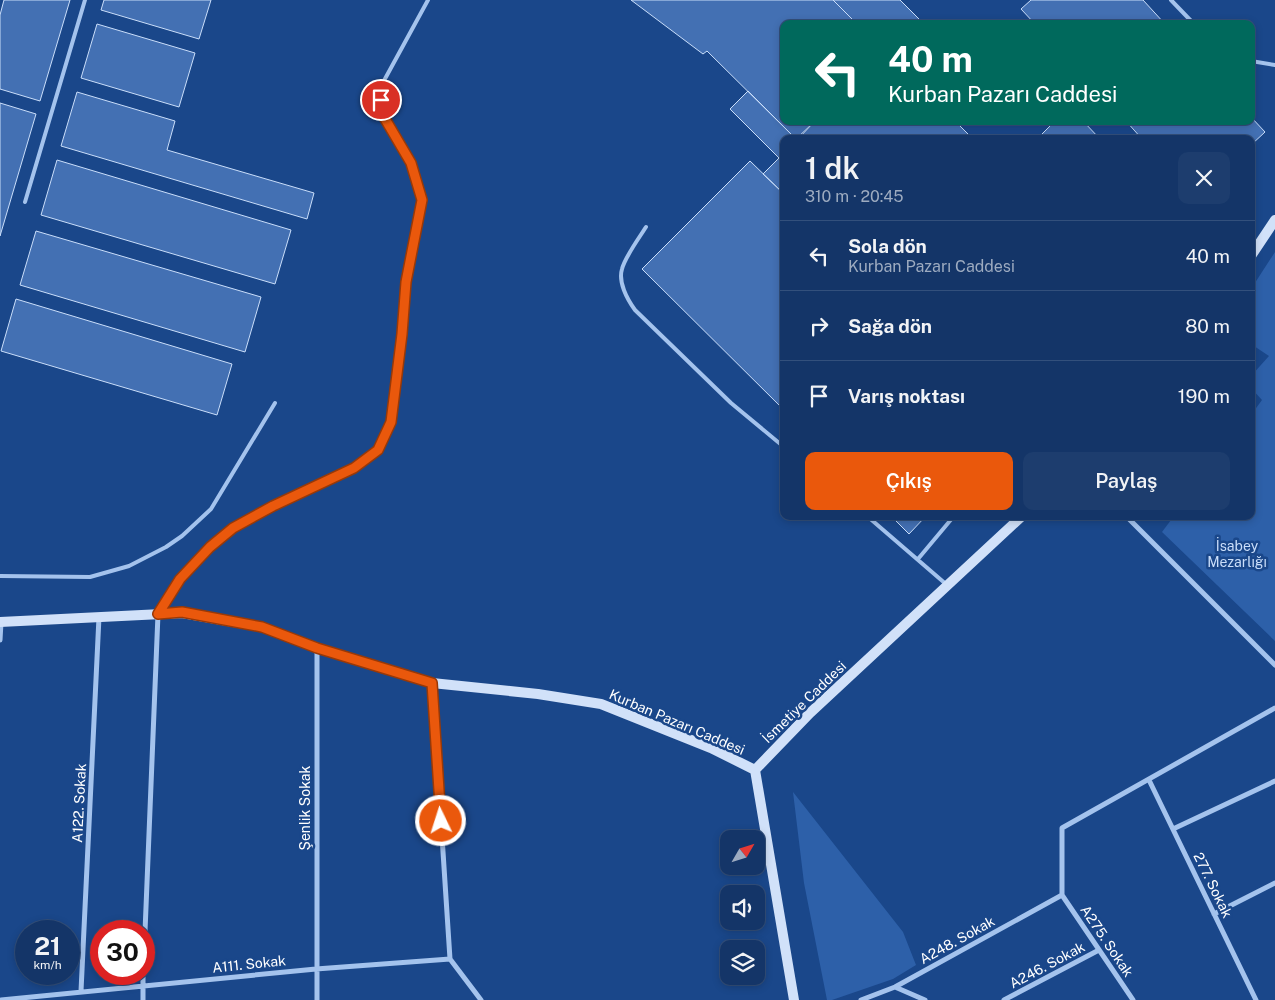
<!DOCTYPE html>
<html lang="tr">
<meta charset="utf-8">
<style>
:root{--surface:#143568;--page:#1d3d6e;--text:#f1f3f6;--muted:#9dabc0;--line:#33507c;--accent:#ea580c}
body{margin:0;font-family:"Public Sans",sans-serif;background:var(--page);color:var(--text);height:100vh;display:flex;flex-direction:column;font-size:19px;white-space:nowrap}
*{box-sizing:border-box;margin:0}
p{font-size:16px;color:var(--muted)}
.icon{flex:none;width:28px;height:28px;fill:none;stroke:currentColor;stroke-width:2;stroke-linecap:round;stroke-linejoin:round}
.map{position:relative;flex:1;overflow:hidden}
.sheet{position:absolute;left:780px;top:135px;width:475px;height:385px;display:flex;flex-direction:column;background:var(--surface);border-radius:10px;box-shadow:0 2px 8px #0003,0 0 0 1px var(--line)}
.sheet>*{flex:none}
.guide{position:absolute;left:780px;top:20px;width:475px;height:105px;border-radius:10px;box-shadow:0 2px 8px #0003,0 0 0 1px var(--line);background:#00695c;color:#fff;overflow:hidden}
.needle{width:32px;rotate:51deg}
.controls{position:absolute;left:720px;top:830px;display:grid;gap:10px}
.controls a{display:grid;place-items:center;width:45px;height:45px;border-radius:10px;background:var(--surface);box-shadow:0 2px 8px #0003,0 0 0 1px var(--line);font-size:25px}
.speed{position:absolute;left:15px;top:920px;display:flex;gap:10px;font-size:25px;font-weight:700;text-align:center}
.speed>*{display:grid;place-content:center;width:65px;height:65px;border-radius:50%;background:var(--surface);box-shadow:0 2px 8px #0003,0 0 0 1px var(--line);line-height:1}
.speed small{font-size:12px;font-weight:400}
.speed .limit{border:8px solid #d22;background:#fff;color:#111}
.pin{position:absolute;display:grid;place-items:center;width:42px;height:42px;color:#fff;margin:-21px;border:2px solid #fff;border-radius:50%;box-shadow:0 1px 5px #0007}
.me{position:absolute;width:55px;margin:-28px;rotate:356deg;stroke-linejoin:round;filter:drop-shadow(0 0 4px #0008)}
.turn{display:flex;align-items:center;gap:18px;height:105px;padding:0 25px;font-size:22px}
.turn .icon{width:65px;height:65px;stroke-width:2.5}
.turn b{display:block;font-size:35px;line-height:42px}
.round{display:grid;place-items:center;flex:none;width:52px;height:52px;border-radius:10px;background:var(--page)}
.summary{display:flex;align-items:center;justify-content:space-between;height:85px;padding:0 25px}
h1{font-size:30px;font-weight:600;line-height:38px}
.button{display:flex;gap:10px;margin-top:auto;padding:10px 25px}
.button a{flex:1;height:58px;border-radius:10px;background:var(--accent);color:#fff;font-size:20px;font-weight:600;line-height:58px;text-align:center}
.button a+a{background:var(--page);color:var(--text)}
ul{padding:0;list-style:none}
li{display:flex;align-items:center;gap:15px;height:70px;padding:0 25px;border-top:1px solid var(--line)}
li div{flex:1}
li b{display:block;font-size:19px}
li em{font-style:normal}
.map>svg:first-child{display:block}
.green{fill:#2d60a9}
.building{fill:#4370b3;stroke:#cadefa}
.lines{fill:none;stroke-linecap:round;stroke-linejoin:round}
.service{stroke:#a4c3ed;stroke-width:4}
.minor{stroke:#a4c3ed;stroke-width:5}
.secondary{stroke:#d1e1f9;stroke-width:10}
.route-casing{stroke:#983908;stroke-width:12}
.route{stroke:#ea580c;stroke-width:9}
.labels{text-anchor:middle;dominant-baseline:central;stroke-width:5;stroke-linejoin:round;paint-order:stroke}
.park-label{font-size:14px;fill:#cadefa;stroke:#1a478a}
.street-label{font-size:14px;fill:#fff;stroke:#1a478a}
</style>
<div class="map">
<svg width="1275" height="1000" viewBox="0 0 1275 1000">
<rect width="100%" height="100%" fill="#1a478a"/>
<path class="green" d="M1275 252V641L1162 532 1174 516H1251V415L1262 400 1251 388V376L1269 356 1251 344V289Z
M793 792 903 932 916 965 893 979 832 1000H827L804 883Z"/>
<path class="building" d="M4 0H70L40 101 0 89V15Z
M104 0H211L199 39 101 10Z
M631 0H833L857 24H784V121H815L796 139 707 51 703 54Z
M833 0H900L924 24H857Z
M1031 0H1143L1165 24H1035L1021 9Z
M97 24 195 53 179 107 81 78Z
M748 91 796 139H784V153L779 158 730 109Z
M77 92 175 121 167 150 314 193 307 219 61 146Z
M0 103 36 114 0 236Z
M1251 117 1265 132 1251 145V139H1142L1126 121H1251Z
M815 121H955L973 139H798Z
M1055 121H1083L1100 139H1037Z
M784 153V194L763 174Z
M57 160 291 230 275 284 41 215Z
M750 161 784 194V410L642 269Z
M36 231 261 297 245 352 20 285Z
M16 299 232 364 217 415 1 351Z
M901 516H926L909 534 896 521Z"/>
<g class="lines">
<path class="service" d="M1171 0 1194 24
M1251 61 1275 65
M25 202 85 0
M646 227C639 238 625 257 622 269 618 282 627 299 635 310L731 403 784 447
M867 516 947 585
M918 559 954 516
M0 576 90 577 129 566 166 547 182 536 211 509 275 403
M159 612 181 579 210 547 233 528 354 468 378 450 391 422 402 333 406 282 422 200 411 163 381 112 380 88 428 0"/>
<path class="minor" d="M1126 516 1275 665
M0 640 1 622
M432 683 450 959
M1149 780 1256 1000
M1173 829 1275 781
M1062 895V828L1275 708
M1062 895 1133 1000
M1214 914 1275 883
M144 956 158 614
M143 974V1000
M895 987 925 1000
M81 991 99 617
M1 1000 316 969 450 959 481 1000
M317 1000V648
M861 1000 895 987 1062 895
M1004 1000 1099 950"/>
<path class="secondary" d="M1251 256 1275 220
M0 622 182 613 262 627 317 648 432 683 538 694 601 704 711 748 755 770
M794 1000 755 770 810 713 1022 516"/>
</g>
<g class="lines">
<defs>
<path id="route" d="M381 100V112L411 163 422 200 406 282 402 334 391 422 378 450 354 468 273 506 233 528 210 547 180 579 158 614 182 612 262 627 317 648 432 683 441 821"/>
</defs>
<use href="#route" class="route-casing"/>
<use href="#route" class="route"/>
</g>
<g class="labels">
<g class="park-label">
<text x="1237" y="546">İsabey<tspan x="1237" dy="16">Mezarlığı</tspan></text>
</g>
<g class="street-label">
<text transform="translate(804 702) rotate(-44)">İsmetiye Caddesi</text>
<text transform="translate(677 722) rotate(23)">Kurban Pazarı Caddesi</text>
<text transform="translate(79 803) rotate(-87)">A122. Sokak</text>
<text transform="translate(305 808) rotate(-90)">Şenlik Sokak</text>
<text transform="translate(1213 885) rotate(64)">277. Sokak</text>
<text transform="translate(957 940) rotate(-29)">A248. Sokak</text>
<text transform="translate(1107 941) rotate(56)">A275. Sokak</text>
<text transform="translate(249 964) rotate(-6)">A111. Sokak</text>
<text transform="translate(1047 965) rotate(-28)">A246. Sokak</text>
</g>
</g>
</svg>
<div class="controls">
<a><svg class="needle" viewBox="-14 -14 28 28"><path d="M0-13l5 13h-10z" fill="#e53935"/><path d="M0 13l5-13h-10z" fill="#9dabc0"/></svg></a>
<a><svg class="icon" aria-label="sound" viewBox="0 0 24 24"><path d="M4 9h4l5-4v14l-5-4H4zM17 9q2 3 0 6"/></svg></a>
<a><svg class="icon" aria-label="layers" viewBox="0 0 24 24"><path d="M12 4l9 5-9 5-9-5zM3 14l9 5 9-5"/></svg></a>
</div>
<div class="speed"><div>21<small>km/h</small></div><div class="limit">30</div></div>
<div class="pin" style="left:381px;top:100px;background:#d93025"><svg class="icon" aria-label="arrive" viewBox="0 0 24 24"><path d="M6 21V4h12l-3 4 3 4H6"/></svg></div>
<svg class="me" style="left:441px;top:821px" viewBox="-20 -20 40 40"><circle r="17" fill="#ea580c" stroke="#fff" stroke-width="3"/><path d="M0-11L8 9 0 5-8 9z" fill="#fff"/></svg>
<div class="guide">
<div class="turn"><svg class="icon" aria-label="left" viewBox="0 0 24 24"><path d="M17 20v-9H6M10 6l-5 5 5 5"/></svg><div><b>40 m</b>Kurban Pazarı Caddesi</div></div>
</div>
<section class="sheet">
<div class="summary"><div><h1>1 dk</h1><p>310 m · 20:45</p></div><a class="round"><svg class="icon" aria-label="close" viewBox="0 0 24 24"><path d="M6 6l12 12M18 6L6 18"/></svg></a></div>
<ul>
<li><svg class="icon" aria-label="left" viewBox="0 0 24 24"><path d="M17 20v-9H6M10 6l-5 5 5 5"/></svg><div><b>Sola dön</b><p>Kurban Pazarı Caddesi</p></div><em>40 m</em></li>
<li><svg class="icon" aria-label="right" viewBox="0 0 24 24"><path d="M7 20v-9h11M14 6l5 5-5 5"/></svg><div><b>Sağa dön</b></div><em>80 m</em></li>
<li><svg class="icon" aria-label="arrive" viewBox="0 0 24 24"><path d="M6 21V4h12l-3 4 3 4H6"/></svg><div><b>Varış noktası</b></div><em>190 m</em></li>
</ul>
<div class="button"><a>Çıkış</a><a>Paylaş</a></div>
</section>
</div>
